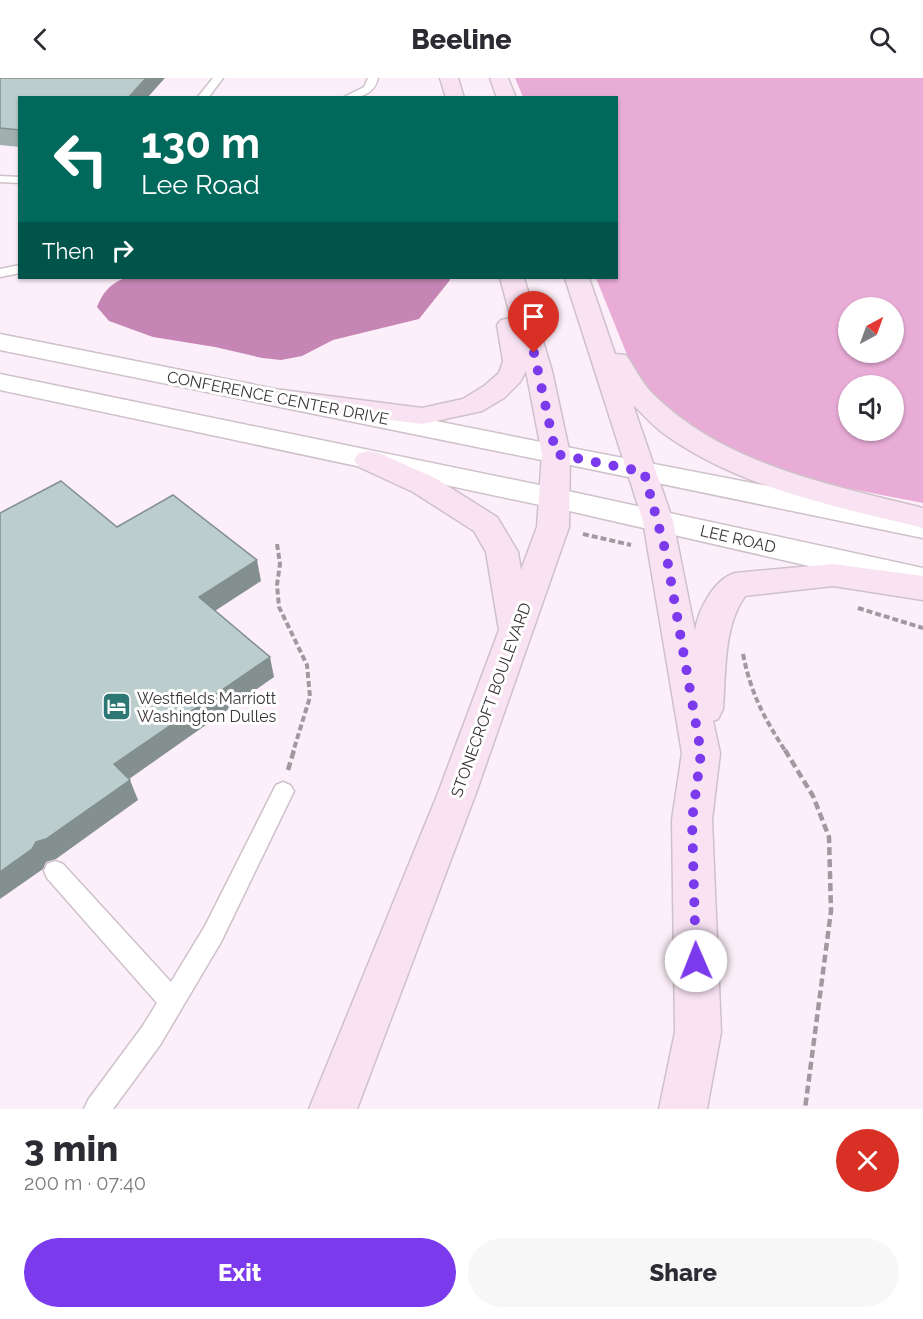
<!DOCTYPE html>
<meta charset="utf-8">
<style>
:root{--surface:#fff;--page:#f7f7f7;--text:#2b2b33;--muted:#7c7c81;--accent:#7c3aed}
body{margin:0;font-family:Raleway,sans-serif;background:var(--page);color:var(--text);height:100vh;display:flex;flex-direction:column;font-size:22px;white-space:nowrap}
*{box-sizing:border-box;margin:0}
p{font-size:20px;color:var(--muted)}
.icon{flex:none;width:33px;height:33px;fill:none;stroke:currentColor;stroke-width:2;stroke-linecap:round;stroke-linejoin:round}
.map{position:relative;height:1031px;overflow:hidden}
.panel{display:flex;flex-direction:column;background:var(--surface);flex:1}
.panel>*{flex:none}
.hud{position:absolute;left:18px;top:18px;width:600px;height:183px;border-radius:0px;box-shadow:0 2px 4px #0004;background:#00695c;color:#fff;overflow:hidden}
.needle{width:39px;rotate:41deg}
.buttons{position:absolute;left:838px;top:219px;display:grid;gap:12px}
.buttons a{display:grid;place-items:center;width:66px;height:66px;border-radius:50%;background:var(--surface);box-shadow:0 2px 4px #0004;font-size:30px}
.pin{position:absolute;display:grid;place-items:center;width:51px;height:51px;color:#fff;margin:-62px -26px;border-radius:50% 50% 50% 0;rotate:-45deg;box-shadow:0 0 6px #0007}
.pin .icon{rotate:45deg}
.me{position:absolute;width:66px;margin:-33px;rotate:359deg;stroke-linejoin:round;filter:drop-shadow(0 0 4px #0008)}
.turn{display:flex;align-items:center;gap:21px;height:126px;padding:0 24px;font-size:27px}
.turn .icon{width:78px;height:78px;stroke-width:2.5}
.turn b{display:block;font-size:42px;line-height:51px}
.then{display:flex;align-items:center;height:57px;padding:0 24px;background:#0003;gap:12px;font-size:22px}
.round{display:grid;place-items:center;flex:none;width:63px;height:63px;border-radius:32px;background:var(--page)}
.headline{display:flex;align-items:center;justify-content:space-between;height:102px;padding:0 24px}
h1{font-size:36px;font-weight:800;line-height:45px}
.primary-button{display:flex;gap:12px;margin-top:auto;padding:12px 24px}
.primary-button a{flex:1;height:69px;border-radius:36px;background:var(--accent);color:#fff;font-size:24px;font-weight:800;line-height:69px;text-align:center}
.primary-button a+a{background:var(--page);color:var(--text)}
header{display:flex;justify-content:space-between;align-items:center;height:78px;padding:0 24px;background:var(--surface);font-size:27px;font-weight:800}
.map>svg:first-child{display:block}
.green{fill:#e8acd7;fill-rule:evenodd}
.water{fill:#c686b5}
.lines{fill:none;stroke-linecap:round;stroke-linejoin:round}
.service-casing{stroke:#cec1ca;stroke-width:3}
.minor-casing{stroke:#cec1ca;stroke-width:3}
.tertiary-casing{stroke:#cec1ca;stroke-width:3}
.secondary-casing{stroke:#cec1ca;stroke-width:3}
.path-far1{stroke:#a398a0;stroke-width:4;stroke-dasharray:6 3;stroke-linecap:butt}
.path{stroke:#a398a0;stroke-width:4.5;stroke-dasharray:8 4;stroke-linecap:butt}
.service{fill:#fff;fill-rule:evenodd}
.minor{fill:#fff;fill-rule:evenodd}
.tertiary{fill:#fff;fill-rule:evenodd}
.secondary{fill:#f9e3f3;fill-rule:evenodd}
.wall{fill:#a1b0af}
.shaded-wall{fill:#83908f}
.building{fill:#bbcdcc;stroke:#83908f;stroke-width:1.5}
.route{stroke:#7c3aed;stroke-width:10;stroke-dasharray:0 18}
.labels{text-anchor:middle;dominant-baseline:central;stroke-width:6;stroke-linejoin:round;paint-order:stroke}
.street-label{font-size:16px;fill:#3a3438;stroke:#fff}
.poi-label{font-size:16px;fill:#3a3438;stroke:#fff;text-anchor:start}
</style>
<header><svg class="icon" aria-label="back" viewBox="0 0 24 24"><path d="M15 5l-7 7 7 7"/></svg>Beeline<svg class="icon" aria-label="search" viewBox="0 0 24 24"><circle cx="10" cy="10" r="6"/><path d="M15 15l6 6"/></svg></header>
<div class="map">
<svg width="923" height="1031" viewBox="0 0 923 1031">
<rect width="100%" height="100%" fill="#fdeff9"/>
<path class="green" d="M515 0H923V425L810 403 772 393 677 343 641 304 628 279 596 200H616V20L523 19ZM849 230H894V274H849ZM849 308H894V352H849Z"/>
<path class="water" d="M125 200H450V202L419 241 333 262 302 278 281 282 262 280 215 269 153 259 109 243 97 229C103 214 110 206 125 200Z"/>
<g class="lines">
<defs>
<path id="service" d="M213 0H223L208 20H197Z
M368 0H378C374 18 358 20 342 20L364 9Z
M0 98 20 99V105L0 104Z
M20 187V195L0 199V191Z
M283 704 290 707 294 713 221 864 160 967 113 1031H84L88 1022 142 949 157 925 47 800 44 793 47 786 55 783 63 786 171 904 205 848 276 707Z"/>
<path id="minor" d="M0 256 556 367 566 370 570 376 566 382 556 385 0 272Z
M0 296 554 410 565 413 569 420 565 427 554 430 0 312Z"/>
<path id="tertiary" d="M556 367 923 438V460L546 382 542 376 546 370Z
M554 410 923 490V514L543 427 539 420 543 413Z"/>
<path id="secondary" d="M440 0H458L464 20H446Z
M490 0H508L516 20H497Z
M500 200H524L552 293 570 376 569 449 476 715 357 1031H309L438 715 499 552 486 474 474 453 413 414 359 389 354 382 359 375 369 373 379 375 435 400 497 439 518 474 521 492 537 449 542 376 526 293 520 304 504 320 482 333 422 346 282 328 272 326 268 320 272 314 282 312 422 330 463 321 484 308 499 295 503 283 497 247 501 242 511 240Z
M565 200H589L615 276 626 277C635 290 642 305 652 315 724 387 828 406 923 430V450C835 428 738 410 663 355 652 347 643 336 633 327L673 443 695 553C698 532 714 501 735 495L833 486 923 498V522L833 508 745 518C723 550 726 593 723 631L718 641 713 643 720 675 712 742 721 954 707 1031H659L675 954 672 742 682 675 643 443Z"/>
</defs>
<use href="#service" class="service-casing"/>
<use href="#minor" class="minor-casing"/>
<use href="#tertiary" class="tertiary-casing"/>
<use href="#secondary" class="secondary-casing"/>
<path class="path-far1" d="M583 456 631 467
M277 466 280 486 277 507 279 529 307 587 310 619 293 674
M858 530 923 550
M743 576C751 616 764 640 786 674"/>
<path class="path" d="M785 672 813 718 829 759 831 833 805 1031
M288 692 294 672"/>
<use href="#service" class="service"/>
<use href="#minor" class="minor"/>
<use href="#tertiary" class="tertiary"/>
<use href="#secondary" class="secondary"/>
</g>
<path class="wall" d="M0 0 20 20V69L0 67Z"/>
<path class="shaded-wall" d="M146 0H165L147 20H128Z
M257 482 261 503 204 540 199 519Z
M270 579 274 599 122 706 114 686Z
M130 702 138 722 56 781 46 784 43 791 0 821V794L36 764Z"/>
<path class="building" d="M0 0H146L128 20H20V52L0 50Z
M61 403 117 449 173 417 257 482 199 519 270 579 114 686 130 702 46 761 36 764 32 771 0 794V435Z"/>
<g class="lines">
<path class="route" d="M534 275 556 376 644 394 666 475 701 675 692 742 696 883"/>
</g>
<defs>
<symbol id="hotel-square" viewBox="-11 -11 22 22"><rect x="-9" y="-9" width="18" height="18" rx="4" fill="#2c7674" stroke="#fff"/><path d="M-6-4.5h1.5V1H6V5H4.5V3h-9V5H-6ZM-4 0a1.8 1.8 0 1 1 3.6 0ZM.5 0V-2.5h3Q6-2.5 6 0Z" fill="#fff"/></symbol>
</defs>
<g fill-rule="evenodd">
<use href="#hotel-square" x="100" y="612" width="33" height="33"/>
</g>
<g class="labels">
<g class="street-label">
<text transform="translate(278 320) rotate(11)">CONFERENCE CENTER DRIVE</text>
<text transform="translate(738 461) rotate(13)">LEE ROAD</text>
<text transform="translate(491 622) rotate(-70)">STONECROFT BOULEVARD</text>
</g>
<g class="poi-label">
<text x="137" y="620">Westfields Marriott<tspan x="137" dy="18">Washington Dulles</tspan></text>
</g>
</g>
</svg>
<div class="buttons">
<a><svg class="needle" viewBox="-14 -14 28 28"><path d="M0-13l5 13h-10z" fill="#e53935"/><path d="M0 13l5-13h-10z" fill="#7c7c81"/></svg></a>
<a><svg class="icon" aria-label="sound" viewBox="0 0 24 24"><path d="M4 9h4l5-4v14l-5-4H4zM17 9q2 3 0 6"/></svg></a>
</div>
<div class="pin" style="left:534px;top:275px;background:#d93025"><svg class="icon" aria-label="arrive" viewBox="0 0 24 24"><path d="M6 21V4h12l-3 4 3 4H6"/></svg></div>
<svg class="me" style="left:696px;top:883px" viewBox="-20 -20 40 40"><circle r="19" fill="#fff"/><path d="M0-13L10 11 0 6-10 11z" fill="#7c3aed"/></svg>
<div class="hud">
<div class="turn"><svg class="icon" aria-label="left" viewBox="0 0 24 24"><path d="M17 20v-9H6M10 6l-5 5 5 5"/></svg><div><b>130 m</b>Lee Road</div></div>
<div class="then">Then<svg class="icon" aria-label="right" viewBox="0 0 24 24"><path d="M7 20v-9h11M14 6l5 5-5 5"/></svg></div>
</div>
</div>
<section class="panel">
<div class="headline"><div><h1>3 min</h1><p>200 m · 07:40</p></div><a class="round" style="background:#d93025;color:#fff"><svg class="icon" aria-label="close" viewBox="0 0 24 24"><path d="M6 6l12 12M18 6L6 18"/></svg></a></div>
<div class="primary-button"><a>Exit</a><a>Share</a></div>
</section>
